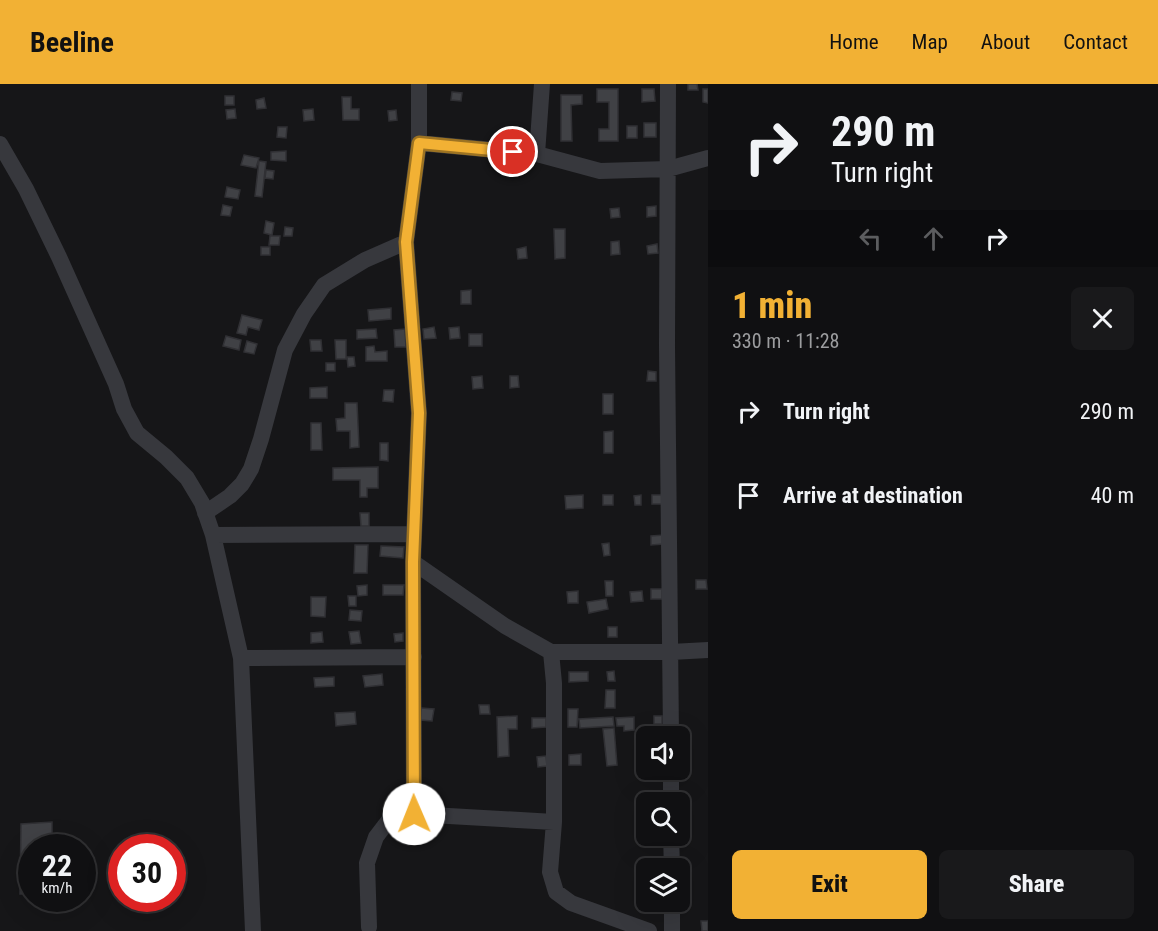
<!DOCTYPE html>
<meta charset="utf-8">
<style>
:root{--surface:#101012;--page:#19191b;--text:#f1f3f6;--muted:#9c9d9f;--line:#303032;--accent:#f2b134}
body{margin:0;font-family:"Roboto Condensed",sans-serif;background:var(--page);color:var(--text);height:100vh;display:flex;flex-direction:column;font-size:22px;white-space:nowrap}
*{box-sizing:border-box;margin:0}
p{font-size:20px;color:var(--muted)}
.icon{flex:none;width:33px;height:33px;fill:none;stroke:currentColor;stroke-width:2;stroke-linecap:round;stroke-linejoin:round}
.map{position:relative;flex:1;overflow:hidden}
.side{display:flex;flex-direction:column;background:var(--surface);width:450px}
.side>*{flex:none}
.guide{background:#101012;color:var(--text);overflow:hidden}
.buttons{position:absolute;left:636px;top:642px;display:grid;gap:12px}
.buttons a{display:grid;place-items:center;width:54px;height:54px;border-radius:9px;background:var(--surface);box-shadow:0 6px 24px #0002,0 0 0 2px var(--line);font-size:30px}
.speed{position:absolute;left:18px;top:750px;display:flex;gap:12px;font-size:30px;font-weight:700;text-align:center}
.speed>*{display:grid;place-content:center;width:78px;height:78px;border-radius:50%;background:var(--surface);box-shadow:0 6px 24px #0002,0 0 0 2px var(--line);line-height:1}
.speed small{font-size:15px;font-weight:400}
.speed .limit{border:9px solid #d22;background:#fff;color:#111}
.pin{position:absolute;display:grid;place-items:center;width:51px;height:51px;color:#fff;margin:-26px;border:3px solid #fff;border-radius:50%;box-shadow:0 2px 6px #0007}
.me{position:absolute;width:66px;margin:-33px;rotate:359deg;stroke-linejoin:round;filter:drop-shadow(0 0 4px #0008)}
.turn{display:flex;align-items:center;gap:21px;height:126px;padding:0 24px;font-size:27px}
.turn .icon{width:78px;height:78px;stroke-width:2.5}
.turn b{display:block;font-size:42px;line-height:51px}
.lanes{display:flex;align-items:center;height:57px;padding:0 24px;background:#0003;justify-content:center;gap:30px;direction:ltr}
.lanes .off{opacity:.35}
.round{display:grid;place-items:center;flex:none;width:63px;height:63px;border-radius:9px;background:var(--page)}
.headline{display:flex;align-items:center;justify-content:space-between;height:102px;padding:0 24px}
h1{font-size:36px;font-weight:800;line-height:45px;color:var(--accent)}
.action{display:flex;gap:12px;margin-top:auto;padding:12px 24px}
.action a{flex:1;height:69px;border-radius:9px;background:var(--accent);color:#111;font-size:24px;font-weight:800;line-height:69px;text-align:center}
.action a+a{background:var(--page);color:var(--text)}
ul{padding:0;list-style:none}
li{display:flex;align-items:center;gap:18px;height:84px;padding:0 24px}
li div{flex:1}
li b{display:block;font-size:22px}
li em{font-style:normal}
header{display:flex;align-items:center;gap:36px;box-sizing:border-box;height:84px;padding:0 30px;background:var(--accent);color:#111}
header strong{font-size:28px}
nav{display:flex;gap:33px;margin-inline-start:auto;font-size:21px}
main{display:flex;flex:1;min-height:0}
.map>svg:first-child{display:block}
.building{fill:#404145;stroke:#303034;stroke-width:1.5}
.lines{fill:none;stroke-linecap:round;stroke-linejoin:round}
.minor{stroke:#37383d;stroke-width:16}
.route-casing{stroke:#9d7322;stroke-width:15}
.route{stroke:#f2b134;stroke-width:10}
</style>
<header>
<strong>Beeline</strong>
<nav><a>Home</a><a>Map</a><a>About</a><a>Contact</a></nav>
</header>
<main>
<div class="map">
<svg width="708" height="847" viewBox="0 0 708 847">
<rect width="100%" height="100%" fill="#161618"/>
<path class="building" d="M688 0H697L698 6H688Z
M597 5H618V57H599V45H609V18H597Z
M642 5H654L655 17 642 18Z
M703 5H708V19L703 18Z
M452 8 462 9 461 17 451 16Z
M561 11H582V20L571 21 572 57H561Z
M225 12H234V21H225Z
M342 13H351V25H359V36H343Z
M264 14 266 24 257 25 256 16Z
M235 25 236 34 227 35 226 26Z
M313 25 314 36 304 37 303 26Z
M396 26 397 36 389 37 388 27Z
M644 39H656V53H644Z
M627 42H637V54H627Z
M278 43H287L286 54 277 53Z
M286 67V77L271 76V68Z
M244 71 259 74 256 84 241 81Z
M259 77 266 78 262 113 255 112Z
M266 86 274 87 273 95 265 94Z
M227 103 240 106 238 115 225 113Z
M223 121 232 123 230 132 221 131Z
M656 122V132L647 133V123Z
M619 124 620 133 611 134 610 125Z
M266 137 274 139 272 151 264 149Z
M285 143 293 144 292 152H284Z
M554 145H565V174L555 175Z
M270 152H280L279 161H269Z
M619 157 620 170 611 171V158Z
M657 160 658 169 648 170 647 162Z
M261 163H270V171H261Z
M526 163 527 174 518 175 517 165Z
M471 206V220H461V207Z
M391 224V235L369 237 368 226Z
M242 231 262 236 259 246 248 243 246 251 237 249Z
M434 243 436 254 424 255 423 245Z
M459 243 460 254 450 255 449 244Z
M376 245 377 254 357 255V246Z
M405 245 406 263H395L394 246Z
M469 250H482V262H469Z
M226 252 241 256 239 266 223 262Z
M310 256H321L322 267H311Z
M335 256H346V275H336Z
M247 257 257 260 254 270 244 268Z
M374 262 375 268 387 267V277H366V263Z
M347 273H354L355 282 348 283Z
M326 279H335V287H326Z
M648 287 656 288V297H647Z
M482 292 483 304 473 305 472 293Z
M510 292H518L519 303 510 304Z
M327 303V314H310V304Z
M384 306H394L393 318 383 317Z
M603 310H613V330H603Z
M345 319H357L359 363 350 364V347H337L336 335 345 334Z
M311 339H321L322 366H311Z
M613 347V369H604V348Z
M380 359H388V377L380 376Z
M378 383V404H367V413H360V396H333V384Z
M583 411V424L566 425 565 412Z
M603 411H613V421H603Z
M641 411V421H635L634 412Z
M652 411H662V420H652Z
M360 429H369V442H361Z
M664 451V460L651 461V452Z
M609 459 610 471 604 472 602 460Z
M355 461H368L367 489H354Z
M381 462 404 463 403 474 380 472Z
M696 496H706L707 505H696Z
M605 497H613V512H606Z
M367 501V511L358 512 357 502Z
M383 501H404L403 511H383Z
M651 505H662V515H651Z
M578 507V519H568L567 508Z
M642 507 643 517 631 518 630 508Z
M348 512H356V522H349Z
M311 513H326L325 533 311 532Z
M606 515 608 525 589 529 587 518Z
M350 526 362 527 361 537 349 536Z
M608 543H617V553H608Z
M359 547 361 559 351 560 349 548Z
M322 548 323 558 311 559V549Z
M403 549V557L395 558 394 550Z
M614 587 615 597H608L607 588Z
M569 588H588V597L569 598Z
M382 590 383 601 365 603 363 592Z
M334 593V602L315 603 314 594Z
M606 606H615V624H605Z
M479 621H489L490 630H480Z
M421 624 434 625 432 637 420 636Z
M568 625H578L577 643H568Z
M355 628 356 640 336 642 335 629Z
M517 632V645H508L509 672 498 673 497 633Z
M654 632H662V640H654Z
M613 633 614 642 580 644 579 635Z
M634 633V646L624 647V642H617L616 634Z
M532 634H546V643L532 644Z
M614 644 617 681 607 682 603 645Z
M581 670V681H569V671Z
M546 672 547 682 538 683 537 673Z
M644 680H646V686H664V690L644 689Z
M52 738V764H32V810H20L21 740Z
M701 837H708V847H702Z"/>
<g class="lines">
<path class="minor" d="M668 0 667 262 671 652
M419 59 537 70 600 87 668 85 708 74
M0 60 26 105 59 173 116 300 124 325 137 349 166 373 187 394 202 419 213 451 241 574 253 847
M537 70 542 0
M205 429 230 412 242 400 251 385 261 355 285 266 304 230 324 201 365 176 406 158
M213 451 414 450
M413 478 505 542 551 568H671L708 566
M551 568 554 599V738L550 788 556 808 571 819 649 847
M241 574 414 573
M671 686V718
M414 730 413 478 419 329 406 158 419 59V0
M671 752 672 784
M672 818V847
M369 843 367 779 376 753 389 736 414 730 554 738"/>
</g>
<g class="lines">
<defs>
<path id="route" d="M414 730 413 478 419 329 406 158 419 59 513 68"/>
</defs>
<use href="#route" class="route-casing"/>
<use href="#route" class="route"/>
</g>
</svg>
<div class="buttons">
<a><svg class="icon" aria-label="sound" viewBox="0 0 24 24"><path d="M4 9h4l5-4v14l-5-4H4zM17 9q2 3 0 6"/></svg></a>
<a><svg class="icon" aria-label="search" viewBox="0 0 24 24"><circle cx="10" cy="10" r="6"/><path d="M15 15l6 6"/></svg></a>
<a><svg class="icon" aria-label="layers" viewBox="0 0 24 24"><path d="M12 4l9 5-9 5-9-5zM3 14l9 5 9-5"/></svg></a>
</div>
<div class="speed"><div>22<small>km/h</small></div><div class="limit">30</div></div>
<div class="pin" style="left:513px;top:68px;background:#d93025"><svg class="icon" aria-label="arrive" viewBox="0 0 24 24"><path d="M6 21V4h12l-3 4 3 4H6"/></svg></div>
<svg class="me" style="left:414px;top:730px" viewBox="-20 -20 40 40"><circle r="19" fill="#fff"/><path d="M0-13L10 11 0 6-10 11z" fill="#f2b134"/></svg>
</div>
<section class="side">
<div class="guide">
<div class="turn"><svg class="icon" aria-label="right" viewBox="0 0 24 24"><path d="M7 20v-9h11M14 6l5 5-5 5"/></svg><div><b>290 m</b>Turn right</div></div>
<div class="lanes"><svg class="icon off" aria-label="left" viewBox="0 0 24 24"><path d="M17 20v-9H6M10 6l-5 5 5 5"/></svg><svg class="icon off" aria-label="ahead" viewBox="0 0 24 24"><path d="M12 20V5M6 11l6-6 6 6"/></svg><svg class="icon" aria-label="right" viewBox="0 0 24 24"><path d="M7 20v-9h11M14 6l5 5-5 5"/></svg></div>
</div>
<div class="headline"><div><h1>1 min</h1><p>330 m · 11:28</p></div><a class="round"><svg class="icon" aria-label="close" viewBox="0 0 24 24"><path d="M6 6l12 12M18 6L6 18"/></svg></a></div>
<ul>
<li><svg class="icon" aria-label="right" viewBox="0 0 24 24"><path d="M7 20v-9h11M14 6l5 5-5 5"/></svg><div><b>Turn right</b></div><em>290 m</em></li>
<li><svg class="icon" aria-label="arrive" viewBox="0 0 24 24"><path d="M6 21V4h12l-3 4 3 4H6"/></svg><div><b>Arrive at destination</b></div><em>40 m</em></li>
</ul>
<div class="action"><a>Exit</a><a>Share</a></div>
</section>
</main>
